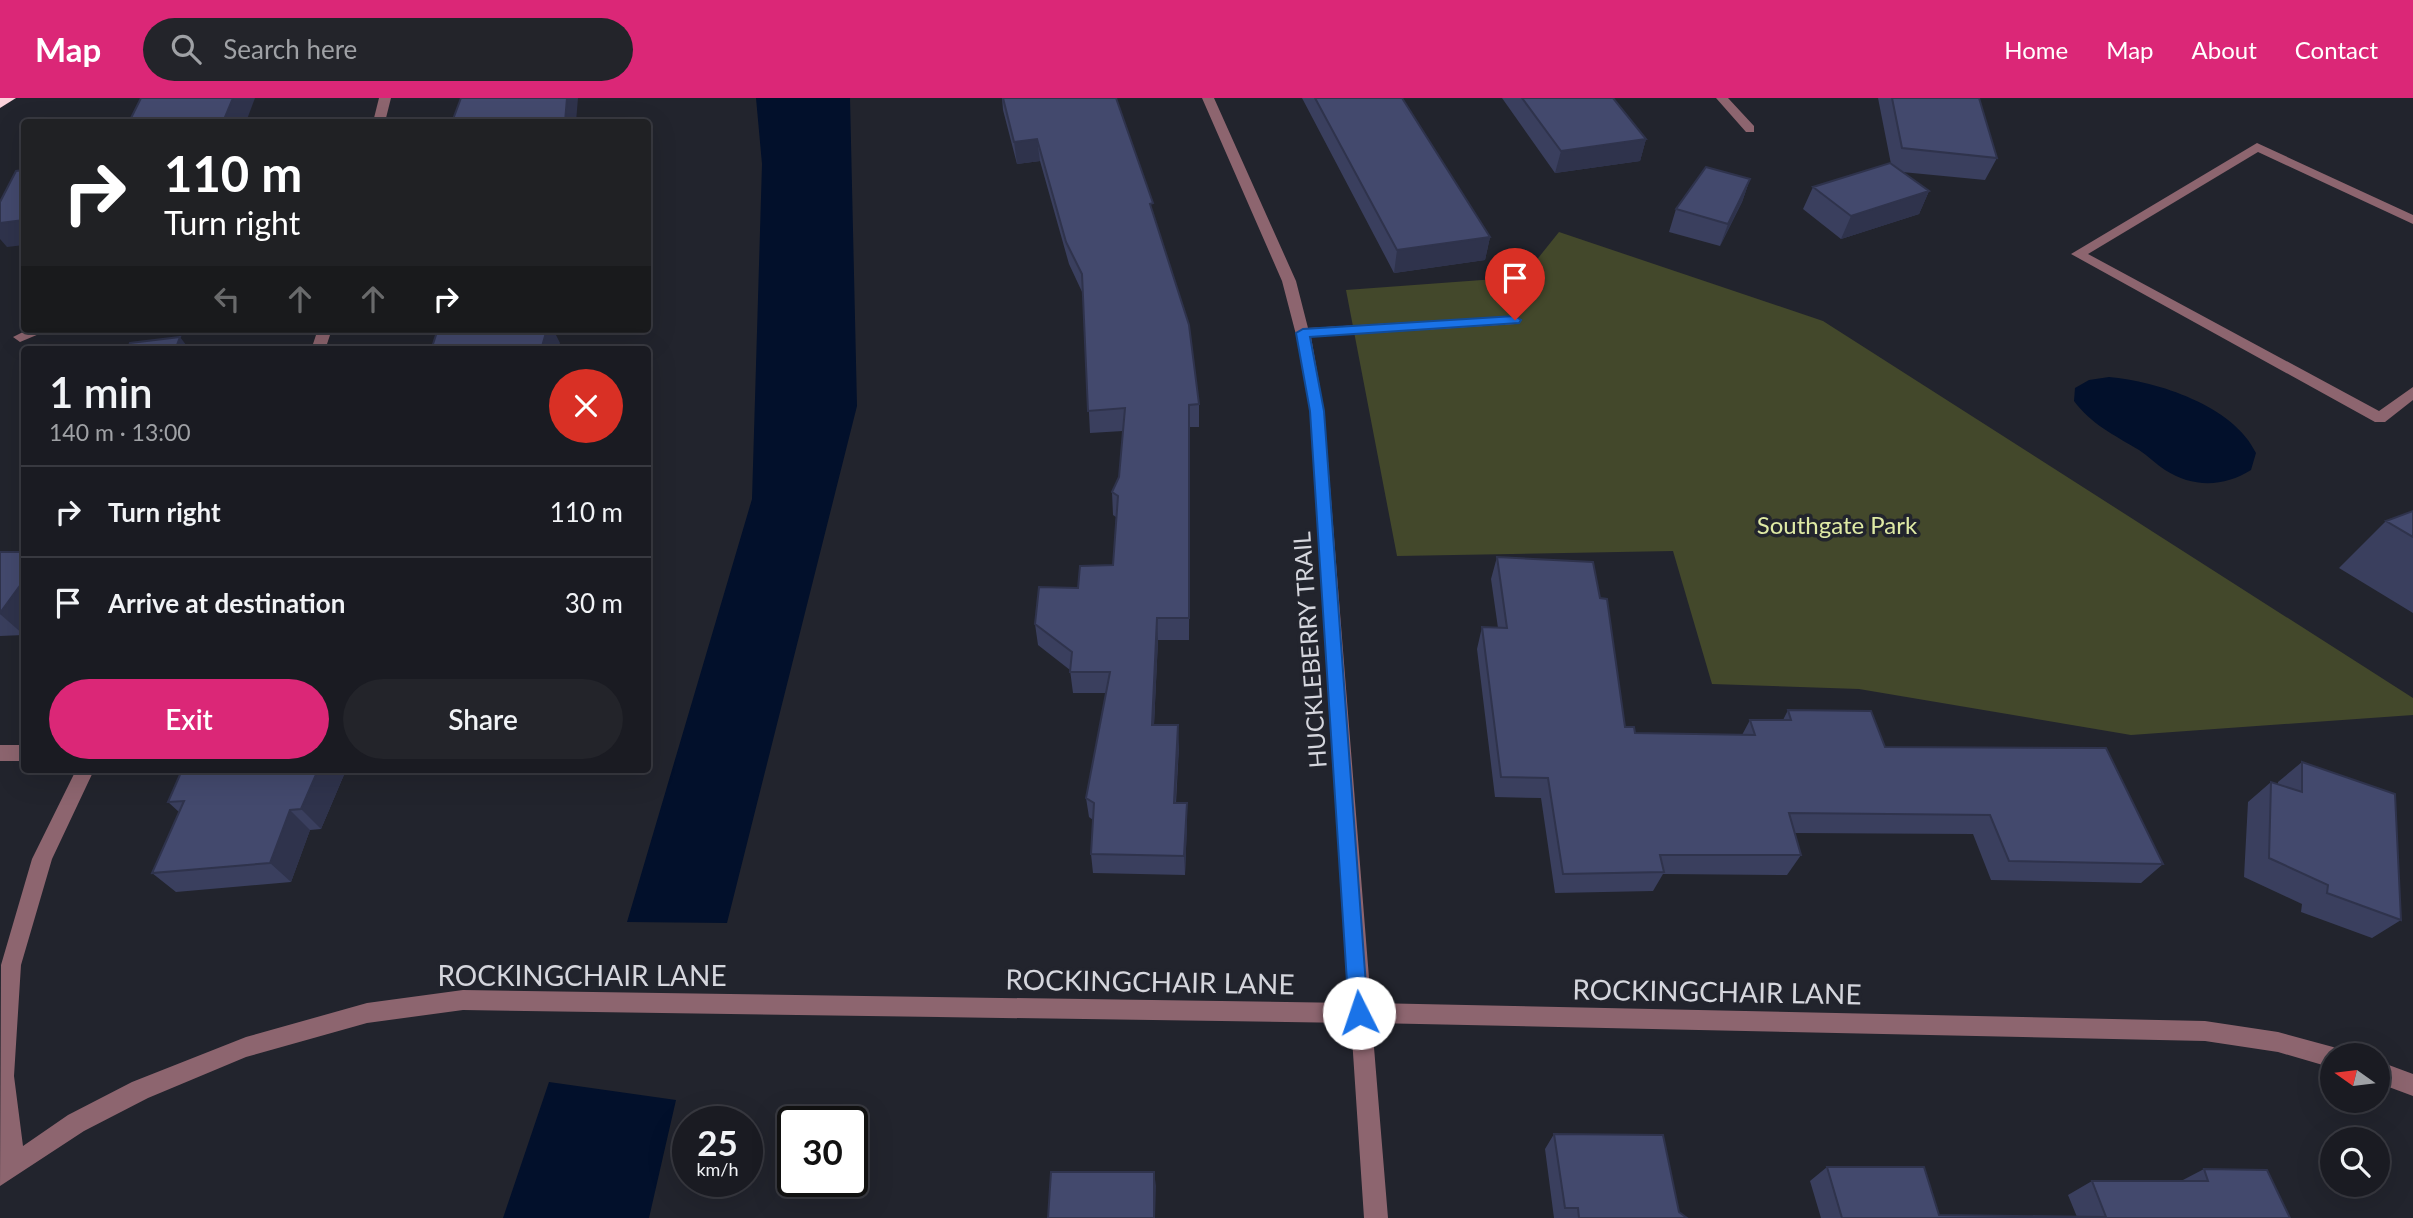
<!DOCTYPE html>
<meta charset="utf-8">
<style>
:root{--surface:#1a1b22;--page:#23242a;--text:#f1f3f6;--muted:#9fa1a5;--line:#383940;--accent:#db2777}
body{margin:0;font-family:Lato,sans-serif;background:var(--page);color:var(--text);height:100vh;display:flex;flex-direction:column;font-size:26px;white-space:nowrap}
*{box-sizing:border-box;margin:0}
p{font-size:23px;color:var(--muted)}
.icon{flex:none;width:38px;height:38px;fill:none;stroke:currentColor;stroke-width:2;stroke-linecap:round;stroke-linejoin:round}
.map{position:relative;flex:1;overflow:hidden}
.sheet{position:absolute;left:21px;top:248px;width:630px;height:427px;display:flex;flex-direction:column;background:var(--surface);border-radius:7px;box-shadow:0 7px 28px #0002,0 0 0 2px var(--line)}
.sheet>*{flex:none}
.top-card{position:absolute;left:21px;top:21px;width:630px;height:214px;border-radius:7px;box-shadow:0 7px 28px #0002,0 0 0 2px var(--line);background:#202124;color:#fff;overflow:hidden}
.needle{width:46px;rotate:284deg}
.buttons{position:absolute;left:2320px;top:945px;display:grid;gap:14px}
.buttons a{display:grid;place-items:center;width:70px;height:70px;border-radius:50%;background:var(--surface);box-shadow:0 7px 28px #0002,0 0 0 2px var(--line);font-size:35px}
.speed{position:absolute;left:672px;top:1008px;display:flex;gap:14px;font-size:35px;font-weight:700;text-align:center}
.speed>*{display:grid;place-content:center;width:91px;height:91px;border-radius:50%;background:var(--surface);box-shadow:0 7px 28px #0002,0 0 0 2px var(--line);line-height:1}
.speed small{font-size:18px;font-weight:400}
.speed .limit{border:4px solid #111;border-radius:10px;background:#fff;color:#111}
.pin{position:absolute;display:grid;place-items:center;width:60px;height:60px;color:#fff;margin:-72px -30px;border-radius:50% 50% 50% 0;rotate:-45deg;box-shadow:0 0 7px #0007}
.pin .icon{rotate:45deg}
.me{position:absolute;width:77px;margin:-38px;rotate:356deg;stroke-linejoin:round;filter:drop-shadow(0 0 5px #0008)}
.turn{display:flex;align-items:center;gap:24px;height:147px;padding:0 28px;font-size:32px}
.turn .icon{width:91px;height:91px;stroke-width:2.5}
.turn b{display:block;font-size:49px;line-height:60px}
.lanes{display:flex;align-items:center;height:66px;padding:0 28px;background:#0003;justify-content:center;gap:35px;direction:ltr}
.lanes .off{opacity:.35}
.round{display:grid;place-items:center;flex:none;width:74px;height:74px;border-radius:37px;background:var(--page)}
.head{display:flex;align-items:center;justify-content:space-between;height:119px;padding:0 28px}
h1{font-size:42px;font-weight:600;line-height:52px}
.cta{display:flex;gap:14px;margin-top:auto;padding:14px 28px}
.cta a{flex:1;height:80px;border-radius:42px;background:var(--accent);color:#fff;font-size:28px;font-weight:600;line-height:80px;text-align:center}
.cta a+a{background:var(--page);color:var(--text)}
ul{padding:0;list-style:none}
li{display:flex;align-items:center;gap:21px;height:91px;padding:0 28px;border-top:2px solid var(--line)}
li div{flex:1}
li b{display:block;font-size:26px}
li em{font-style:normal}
header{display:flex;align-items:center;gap:42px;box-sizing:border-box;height:98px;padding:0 35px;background:var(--accent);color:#fff}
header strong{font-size:33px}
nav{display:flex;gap:38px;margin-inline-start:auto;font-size:24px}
.search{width:490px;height:63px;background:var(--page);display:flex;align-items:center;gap:18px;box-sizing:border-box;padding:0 24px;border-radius:38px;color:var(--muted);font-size:26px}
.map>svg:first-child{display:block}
.green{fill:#43482b}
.water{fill:#02102b}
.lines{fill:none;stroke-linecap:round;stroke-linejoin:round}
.minor{fill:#8d656f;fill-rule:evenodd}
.highway{fill:#fcd3dc;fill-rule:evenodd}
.wall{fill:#3a3f5e}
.shaded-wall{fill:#2f334c}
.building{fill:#43496d;stroke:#2f334c;stroke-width:2}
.route{fill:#1a73e8;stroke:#114b97;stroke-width:2}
.labels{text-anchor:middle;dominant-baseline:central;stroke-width:7;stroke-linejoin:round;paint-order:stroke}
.park-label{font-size:24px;fill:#dfeaa5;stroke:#22242d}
.street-label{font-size:24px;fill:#d5d6dd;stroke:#22242d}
.near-street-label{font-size:28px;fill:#d5d6dd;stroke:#22242d}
</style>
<header>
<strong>Map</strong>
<div class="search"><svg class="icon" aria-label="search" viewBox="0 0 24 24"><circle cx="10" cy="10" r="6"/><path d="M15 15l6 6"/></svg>Search here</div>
<nav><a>Home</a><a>Map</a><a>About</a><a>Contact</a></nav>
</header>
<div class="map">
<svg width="2413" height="1120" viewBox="0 0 2413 1120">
<rect width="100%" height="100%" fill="#22242d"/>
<path class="green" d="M1559 134 1823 223 2413 600V617L2131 637 1859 591 1712 586 1673 453 1397 458 1346 192 1523 179Z"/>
<path class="water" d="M756 0H850L857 308 727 825 627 824 752 401 762 66Z
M2109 279C2157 283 2234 308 2256 355L2251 372C2224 389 2193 390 2165 372 2156 366 2148 358 2139 352 2114 337 2091 326 2074 303L2075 290 2089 282Z
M549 984 676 1002 649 1120H503Z"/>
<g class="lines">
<path class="minor" d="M379 0H391L385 24H373Z
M1202 0H1214L1296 183 1308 230 1515 218 1522 222 1515 226 1311 239 1324 313 1371 905 2205 923 2278 934 2333 949 2341 953 2343 957H2333V970L2278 954 2205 943 1372 925 1388 1120H1364L1351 925 463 912 367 925 246 959 148 1000 84 1033 0 1088 1 867 32 761 76 672H94L52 761 21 867 14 978 23 1048 68 1017 132 984 246 939 367 905 463 892 1350 905 1310 313 1300 252 1282 183Z
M1716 0H1728L1754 28V34H1746Z
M2257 45 2413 117V126L2258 54 2088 156 2379 313 2413 289V302L2385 324H2375L2071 156Z
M29 231H51L20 244 13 239Z
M318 231H332L325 252H311Z
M0 647H24V663H0Z
M2378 963 2413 976V998L2378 985Z"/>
<path class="highway" d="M0 0H16L0 10Z"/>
</g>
<path class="wall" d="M1002 0H1116L1154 118 1199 306V329H1190L1189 542H1158L1154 627 1179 648 1176 705H1187V725L1185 777 1093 775 1091 756 1093 722 1089 719 1086 700 1106 595H1073L1070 572 1038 547 1035 526 1078 490 1113 467 1116 419 1113 417 1112 394 1119 379 1123 333 1090 335 1083 196 1069 166 1040 63 1017 66 1003 12Z
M1302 0H1402L1490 139 1485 162 1394 175Z
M1502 0H1613L1646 41 1640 63 1555 75Z
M1878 0H1979L1997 60 1985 82 1902 74 1929 93 1919 116 1841 141 1803 111 1813 89 1891 66Z
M1750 81 1742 104 1720 148 1669 134 1676 111Z
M2413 413V515L2339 470 2386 423Z
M0 454H24V537L0 538Z
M1497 459 1625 629 1635 635 1742 637 1750 622H1783L1788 612 1885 649 2163 766 2141 785 1991 782 1973 736 1794 735 1801 757 1787 777 1663 776 1653 793 1555 795 1541 700 1495 699 1477 551 1482 529 1498 530 1491 481Z
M2302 664 2401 822 2372 840 2301 814 2302 806 2244 779 2248 704 2271 684 2278 686V684Z
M182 672H346L321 731 310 732 291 784 176 794 152 775 179 714 168 704Z
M1554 1036 1679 1114 1687 1120H1554L1545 1051Z
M1827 1069 1939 1117 2077 1119 2068 1097 2092 1083H2181L2204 1071 2290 1120H1821L1810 1083Z"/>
<path class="shaded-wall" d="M233 0H255L246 24H223Z
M567 0H578L576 24H565Z
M1037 41 1040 63 1017 66 1014 44Z
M1646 41 1640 63 1555 75 1561 53Z
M1750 81 1742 104 1720 148 1728 126Z
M1929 93 1919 116 1841 141 1851 118Z
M24 122V147L7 149 0 141V125Z
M1490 139 1485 162 1394 175 1397 152Z
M547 231H553L560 245 558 252H541Z
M180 239 190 252H175Z
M24 482V537L0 516Z
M1157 520 1158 542 1153 647 1152 627Z
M1178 627 1179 648 1174 725V705Z
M318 672H346L321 731 301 711Z
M1187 705V725L1185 777 1184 758Z
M290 712 310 732 291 784 270 765Z
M1154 1074 1156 1088 1155 1120H1154Z"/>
<path class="building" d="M141 0H233L223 24H129Z
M461 0H567L565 24H452Z
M1003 0H1116L1153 105 1150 106 1189 227 1199 306 1189 307V520H1157L1152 627H1178L1174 705H1187L1184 758 1091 756 1094 705 1086 700 1110 574H1070L1072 554 1035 526 1039 489 1078 490 1080 468 1113 467 1118 398 1112 394 1119 379 1125 310 1088 313 1082 176 1066 144 1037 41 1014 44Z
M1315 0H1402L1490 139 1397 152Z
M1522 0H1613L1646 41 1561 53Z
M1892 0H1979L1997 60 1902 50Z
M1890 65 1929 93 1851 118 1813 89Z
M1706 69 1750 81 1728 126 1676 111Z
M24 72V122L0 125V104L16 73Z
M438 231H547L541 252H431Z
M180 239 175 252H127L130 245Z
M2413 413V439L2386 423Z
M0 454H24V482L0 515Z
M1497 459 1593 464 1600 500 1607 501 1625 629H1634L1635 635 1755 637 1750 622H1791L1788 612 1871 613 1885 649 2106 650 2163 766 2009 763 1990 717 1789 715 1801 757H1660L1664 774 1563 776 1548 680 1501 679 1482 529 1507 530Z
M2302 664 2395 696 2401 822 2327 795 2328 787 2269 760 2271 684 2302 694Z
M182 672H318L301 711 290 712 270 765 152 775 184 703 168 704Z
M1554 1036 1663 1037 1679 1114 1687 1120H1579L1578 1110H1565Z
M1827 1069H1924L1939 1117 2106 1119 2092 1083H2208L2204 1071 2267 1072 2290 1120H1842Z
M1051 1074H1154V1120H1048Z"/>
<path class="route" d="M1515 218 1521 222 1519 225 1310 239 1324 313 1368 915 1366 922 1359 925 1352 922 1349 915 1310 313 1296 235 1303 231Z"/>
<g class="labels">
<g class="park-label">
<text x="1837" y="426">Southgate Park</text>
</g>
<g class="street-label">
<text transform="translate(1309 552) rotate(-94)">HUCKLEBERRY TRAIL</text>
</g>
<g class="near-street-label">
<text x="582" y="877">ROCKINGCHAIR LANE</text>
<text transform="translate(1150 883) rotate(1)">ROCKINGCHAIR LANE</text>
<text transform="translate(1717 893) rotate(1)">ROCKINGCHAIR LANE</text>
</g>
</g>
</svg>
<div class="buttons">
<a><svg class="needle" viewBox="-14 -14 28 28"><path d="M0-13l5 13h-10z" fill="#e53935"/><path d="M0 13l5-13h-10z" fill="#9fa1a5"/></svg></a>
<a><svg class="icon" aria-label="search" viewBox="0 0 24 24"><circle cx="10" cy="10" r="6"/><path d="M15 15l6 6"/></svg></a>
</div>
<div class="speed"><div>25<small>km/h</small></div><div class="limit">30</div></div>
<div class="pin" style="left:1515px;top:222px;background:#d93025"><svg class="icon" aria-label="arrive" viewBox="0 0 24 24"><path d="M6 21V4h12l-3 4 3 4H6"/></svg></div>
<svg class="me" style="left:1359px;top:915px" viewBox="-20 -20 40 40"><circle r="19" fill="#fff"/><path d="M0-13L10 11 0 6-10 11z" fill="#1a73e8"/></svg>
<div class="top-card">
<div class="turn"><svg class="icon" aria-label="right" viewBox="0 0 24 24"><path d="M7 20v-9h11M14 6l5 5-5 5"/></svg><div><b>110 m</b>Turn right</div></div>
<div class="lanes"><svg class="icon off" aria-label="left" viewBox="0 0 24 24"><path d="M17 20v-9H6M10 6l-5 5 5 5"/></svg><svg class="icon off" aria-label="ahead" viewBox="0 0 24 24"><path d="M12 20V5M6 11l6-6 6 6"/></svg><svg class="icon off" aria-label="ahead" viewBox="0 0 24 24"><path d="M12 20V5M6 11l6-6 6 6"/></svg><svg class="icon" aria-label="right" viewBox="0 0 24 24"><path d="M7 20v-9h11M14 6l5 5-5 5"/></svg></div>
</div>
<section class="sheet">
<div class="head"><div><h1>1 min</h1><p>140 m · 13:00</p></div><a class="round" style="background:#d93025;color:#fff"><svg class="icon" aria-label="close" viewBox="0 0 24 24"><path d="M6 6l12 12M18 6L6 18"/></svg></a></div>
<ul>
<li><svg class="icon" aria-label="right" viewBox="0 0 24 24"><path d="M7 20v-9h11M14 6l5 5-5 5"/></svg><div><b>Turn right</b></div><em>110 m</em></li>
<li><svg class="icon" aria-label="arrive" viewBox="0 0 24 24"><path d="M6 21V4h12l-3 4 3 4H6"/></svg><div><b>Arrive at destination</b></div><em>30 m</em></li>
</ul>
<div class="cta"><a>Exit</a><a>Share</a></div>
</section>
</div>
